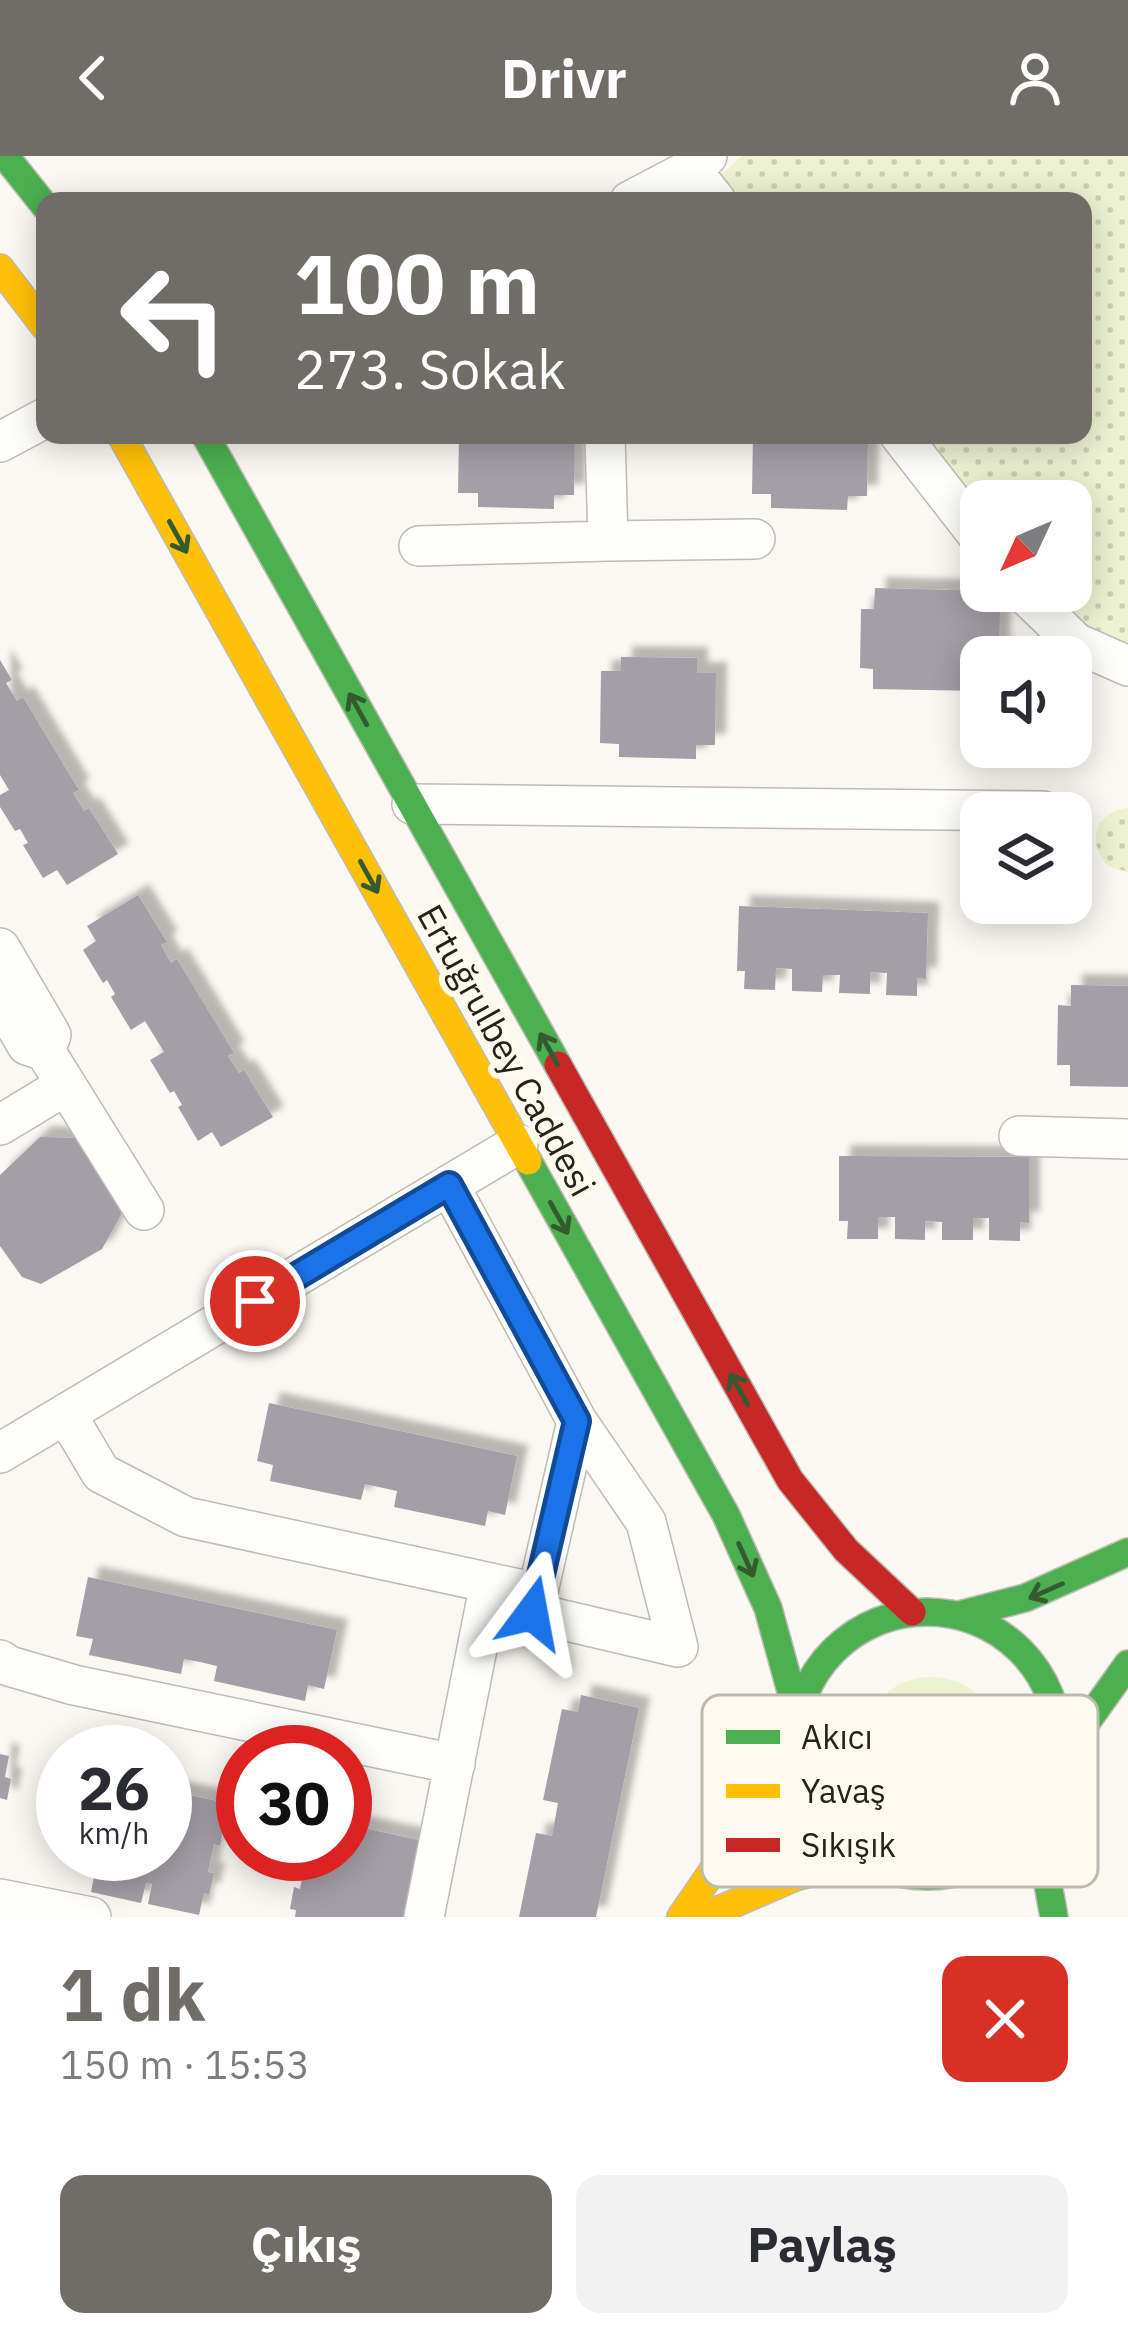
<!DOCTYPE html>
<html lang="tr">
<meta charset="utf-8">
<style>
:root{--surface:#fff;--page:#f2f2f3;--text:#2b2b33;--muted:#7c7c81;--accent:#6f6d65}
body{margin:0;font-family:"IBM Plex Sans",sans-serif;background:var(--page);color:var(--text);height:100vh;display:flex;flex-direction:column;font-size:45px;white-space:nowrap}
*{box-sizing:border-box;margin:0}
p{font-size:39px;color:var(--muted)}
.icon{flex:none;width:66px;height:66px;fill:none;stroke:currentColor;stroke-width:2;stroke-linecap:round;stroke-linejoin:round}
.map{position:relative;height:1761px;overflow:hidden}
.drawer{display:flex;flex-direction:column;background:var(--surface);flex:1}
.drawer>*{flex:none}
.top-card{position:absolute;left:36px;top:36px;width:1056px;height:252px;border-radius:24px;box-shadow:0 6px 30px #0003;background:#6f6d65;color:#fff;overflow:hidden}
.needle{width:78px;rotate:226deg}
.buttons{position:absolute;left:960px;top:324px;display:grid;gap:24px}
.buttons a{display:grid;place-items:center;width:132px;height:132px;border-radius:24px;background:var(--surface);box-shadow:0 6px 30px #0003;font-size:60px}
.speed{position:absolute;left:36px;top:1569px;display:flex;gap:24px;font-size:60px;font-weight:700;text-align:center}
.speed>*{display:grid;place-content:center;width:156px;height:156px;border-radius:50%;background:var(--surface);box-shadow:0 6px 30px #0003;line-height:1}
.speed small{font-size:30px;font-weight:400}
.speed .limit{border:18px solid #d22;background:#fff;color:#111}
.pin{position:absolute;display:grid;place-items:center;width:102px;height:102px;color:#fff;margin:-51px;border:6px solid #fff;border-radius:50%;box-shadow:0 3px 12px #0007}
.me{position:absolute;width:132px;margin:-66px;rotate:13deg;stroke-linejoin:round;filter:drop-shadow(0 0 9px #0008)}
.turn{display:flex;align-items:center;gap:42px;height:252px;padding:0 60px;font-size:54px}
.turn .icon{width:156px;height:156px;stroke-width:2.5}
.turn b{display:block;font-size:84px;line-height:102px}
.round{display:grid;place-items:center;flex:none;width:126px;height:126px;border-radius:24px;background:var(--page)}
.overview{display:flex;align-items:center;justify-content:space-between;height:204px;padding:0 60px}
h1{font-size:72px;font-weight:700;line-height:90px;color:var(--accent)}
.cta{display:flex;gap:24px;margin-top:auto;padding:24px 60px}
.cta a{flex:1;height:138px;border-radius:24px;background:var(--accent);color:#fff;font-size:48px;font-weight:700;line-height:138px;text-align:center}
.cta a+a{background:var(--page);color:var(--text)}
header{display:flex;justify-content:space-between;align-items:center;height:156px;padding:0 60px;background:var(--accent);color:#fff;font-size:54px;font-weight:700}
.map>svg:first-child{display:block}
.grass{fill:url(#grass-tufts)}
.park{fill:url(#park-dots)}
.building{fill:#a39ea7;filter:url(#shadow)}
.lines{fill:none;stroke-linecap:round;stroke-linejoin:round}
.street-casing{stroke:#bebbb4;stroke-width:42}
.fast-casing{stroke:#bebbb4;stroke-width:30}
.slow-casing{stroke:#bebbb4;stroke-width:30}
.jam-casing{stroke:#bebbb4;stroke-width:30}
.street{stroke:#fefefd;stroke-width:39}
.fast{stroke:#4caf50;stroke-width:27}
.slow{stroke:#ffc107;stroke-width:27}
.jam{stroke:#c62828;stroke-width:27}
.oneway{stroke:#345a30}
.route-casing{stroke:#114b97;stroke-width:30}
.route{stroke:#1a73e8;stroke-width:21}
.labels{text-anchor:middle;dominant-baseline:central;stroke-width:12;stroke-linejoin:round;paint-order:stroke}
.street-label{font-size:36px;fill:#24221a;stroke:#fefaed}
.key{fill:#fefaed;stroke:#bdb9ae;stroke-width:3}
.key-label{font-size:33px;fill:#24221a}
</style>
<header><svg class="icon" aria-label="back" viewBox="0 0 24 24"><path d="M15 5l-7 7 7 7"/></svg>Drivr<svg class="icon" aria-label="person" viewBox="0 0 24 24"><circle cx="12" cy="8" r="4"/><path d="M4 21q1-7 8-7t8 7"/></svg></header>
<div class="map">
<svg width="1128" height="1761" viewBox="0 0 1128 1761">
<defs>
<pattern id="grass-tufts" width="24" height="20" patternUnits="userSpaceOnUse" patternTransform="scale(3)"><rect width="24" height="20" fill="#edf2d3"/><path d="M3 7l-1-3M5 7V3M7 7l1-3M15 17l-1-3M17 17v-4M19 17l1-3" fill="none" stroke="#cbcfb5"/></pattern>
<pattern id="park-dots" width="8" height="8" patternUnits="userSpaceOnUse" patternTransform="scale(3)"><rect width="8" height="8" fill="#edf2d3"/><path d="M2 2h.1M6 6h.1" fill="none" stroke="#cbcfb5" stroke-width="1.8" stroke-linecap="round"/></pattern>
<filter id="shadow"><feDropShadow dx="11" dy="-11" stdDeviation="3" flood-color="#0004"/></filter>
</defs>
<rect width="100%" height="100%" fill="#faf8f1"/>
<path class="grass" d="M861 1591a70 70 0 1 1 140 0a70 70 0 1 1-140 0Z"/>
<path class="park" d="M742 0H1128V498L1102 487 1043 435H1071V345H981V357L920 279H1083V45H735L717 22Z
M1128 652V716L1108 710C1086 687 1095 655 1128 652Z"/>
<path class="building" d="M459 279H575L574 339H554V353L478 351V337H458Z
M753 279H868L867 340H848L847 354 771 352V338H752Z
M875 432 987 435V456H1000L999 501H981V535L873 533V513L860 512 861 453H874Z
M621 501 697 502V517H716L715 589H696V603L619 601V588L600 587 601 515H621Z
M0 504 12 524 6 527 17 545 23 541 79 634 73 637 84 655 89 652 118 698 67 729 57 714 43 722 23 689 28 687 20 673 15 675 0 651V639L9 634 0 619Z
M138 739 167 786 161 789 171 807 177 803 234 897 228 900 239 917 244 914 273 961 221 991 212 976 198 985 178 951 182 949 174 935 170 937 150 904 164 896 145 865 131 874 111 841 115 838 107 824 103 827 83 794 96 785 87 770Z
M739 750 928 757 926 823 917 822V840L886 839 887 817 870 816V838L839 837 840 819H823L822 836 792 835V813L776 812 775 834 744 833 745 815H737Z
M1071 829 1128 830V931L1070 930V909H1057L1058 849 1071 850Z
M40 981 79 982 122 1057 102 1093 41 1128 22 1121 0 1090V1019Z
M839 1000 1029 1001V1067L1020 1066V1085L989 1084V1062H973V1084H942V1066L925 1065V1084L895 1083V1061H878V1083H847L848 1065H839Z
M269 1247 517 1300 505 1359 488 1355 485 1370 394 1351 397 1335 365 1328 361 1344 270 1325 273 1309 257 1305Z
M88 1421 337 1474 324 1533 308 1529 305 1545 214 1525 217 1510 200 1506 184 1503 181 1518 89 1499 93 1483 76 1480Z
M581 1539 639 1552 596 1761H519L536 1677 552 1680 558 1647 543 1644 562 1553 578 1556Z
M0 1598 9 1600 5 1621 11 1623 7 1644 0 1642Z
M165 1634 222 1646 218 1667 224 1668 220 1690 214 1688 208 1716 214 1717 209 1739 204 1737 199 1759 148 1748 152 1728 146 1727 141 1747 91 1736 95 1715 89 1713 92 1698H165Z
M345 1668 423 1685 414 1761H295L296 1754 290 1753 294 1731 300 1733 306 1705 300 1704 301 1698H345Z"/>
<g class="lines">
<defs>
<path id="street" d="M691 13 716 45
M630 45 691 13 707 0
M605 279 608 385 755 383
M900 279 981 383
M0 286 45 262
M419 390 608 385
M1022 435 1076 487 1128 510
M412 648 1043 655
M0 792 51 879 45 895 27 889 0 843
M45 895 144 1054
M0 969 66 929
M1019 980 1128 983
M449 1029 577 1265 533 1457 678 1491 646 1366 577 1265
M66 1258 101 1317 186 1361 537 1437
M0 1297 518 988
M0 1504 9 1510 74 1529 455 1608
M0 1743 91 1761
M424 1761 490 1427"/>
<path id="fast" d="M5 0 45 50
M205 279 558 909
M528 1005 726 1359 768 1452 797 1557
M795 1588a132 132 0 1 1 264 0a132 132 0 1 1-264 0Z
M959 1459 1025 1442 1128 1396
M1058 1606 1128 1508
M1036 1662 1054 1761"/>
<path id="slow" d="M0 112 45 171
M121 279 528 1005
M681 1761 795 1595
M703 1761 795 1721 863 1703"/>
<path id="jam" d="M558 909 790 1324 846 1394 912 1456"/>
</defs>
<use href="#street" class="street-casing"/>
<use href="#fast" class="fast-casing"/>
<use href="#slow" class="slow-casing"/>
<use href="#jam" class="jam-casing"/>
<use href="#street" class="street"/>
<use href="#fast" class="fast"/>
<use href="#slow" class="slow"/>
<use href="#jam" class="jam"/>
</g>
<defs><path id="oneway-shaft" d="M-6 0H5M1.5-3L5.5 0L1.5 3" fill="none" stroke-width="1.6" stroke-linecap="round" stroke-linejoin="round" transform="scale(3)"/></defs>
<g class="oneway">
<use href="#oneway-shaft" transform="translate(178 381) rotate(61)"/>
<use href="#oneway-shaft" transform="translate(358 553) rotate(-119)"/>
<use href="#oneway-shaft" transform="translate(369 721) rotate(61)"/>
<use href="#oneway-shaft" transform="translate(549 893) rotate(-119)"/>
<use href="#oneway-shaft" transform="translate(559 1062) rotate(61)"/>
<use href="#oneway-shaft" transform="translate(739 1233) rotate(-119)"/>
<use href="#oneway-shaft" transform="translate(746 1404) rotate(66)"/>
<use href="#oneway-shaft" transform="translate(1046 1435) rotate(156)"/>
</g>
<g class="lines">
<defs>
<path id="route" d="M255 1145 449 1029 577 1265 532 1457"/>
</defs>
<use href="#route" class="route-casing"/>
<use href="#route" class="route"/>
</g>
<g class="labels">
<g class="street-label">
<text transform="translate(507 894) rotate(61)">Ertuğrulbey Caddesi</text>
</g>
</g>
<rect x="702" y="1539" width="396" height="192" rx="18" class="key"/>
<rect x="726" y="1574" width="54" height="14" fill="#4caf50"/>
<rect x="726" y="1628" width="54" height="14" fill="#ffc107"/>
<rect x="726" y="1682" width="54" height="14" fill="#c62828"/>
<g class="key-label">
<text x="801" y="1593">Akıcı</text>
<text x="801" y="1647">Yavaş</text>
<text x="801" y="1701">Sıkışık</text>
</g>
</svg>
<div class="buttons">
<a><svg class="needle" viewBox="-14 -14 28 28"><path d="M0-13l5 13h-10z" fill="#e53935"/><path d="M0 13l5-13h-10z" fill="#7c7c81"/></svg></a>
<a><svg class="icon" aria-label="sound" viewBox="0 0 24 24"><path d="M4 9h4l5-4v14l-5-4H4zM17 9q2 3 0 6"/></svg></a>
<a><svg class="icon" aria-label="layers" viewBox="0 0 24 24"><path d="M12 4l9 5-9 5-9-5zM3 14l9 5 9-5"/></svg></a>
</div>
<div class="speed"><div>26<small>km/h</small></div><div class="limit">30</div></div>
<div class="pin" style="left:255px;top:1145px;background:#d93025"><svg class="icon" aria-label="arrive" viewBox="0 0 24 24"><path d="M6 21V4h12l-3 4 3 4H6"/></svg></div>
<svg class="me" style="left:532px;top:1457px" viewBox="-20 -20 40 40"><path d="M0-17L14 15 0 8-14 15z" fill="#1a73e8" stroke="#fff" stroke-width="4"/></svg>
<div class="top-card">
<div class="turn"><svg class="icon" aria-label="left" viewBox="0 0 24 24"><path d="M17 20v-9H6M10 6l-5 5 5 5"/></svg><div><b>100 m</b>273. Sokak</div></div>
</div>
</div>
<section class="drawer">
<div class="overview"><div><h1>1 dk</h1><p>150 m · 15:53</p></div><a class="round" style="background:#d93025;color:#fff"><svg class="icon" aria-label="close" viewBox="0 0 24 24"><path d="M6 6l12 12M18 6L6 18"/></svg></a></div>
<div class="cta"><a>Çıkış</a><a>Paylaş</a></div>
</section>
